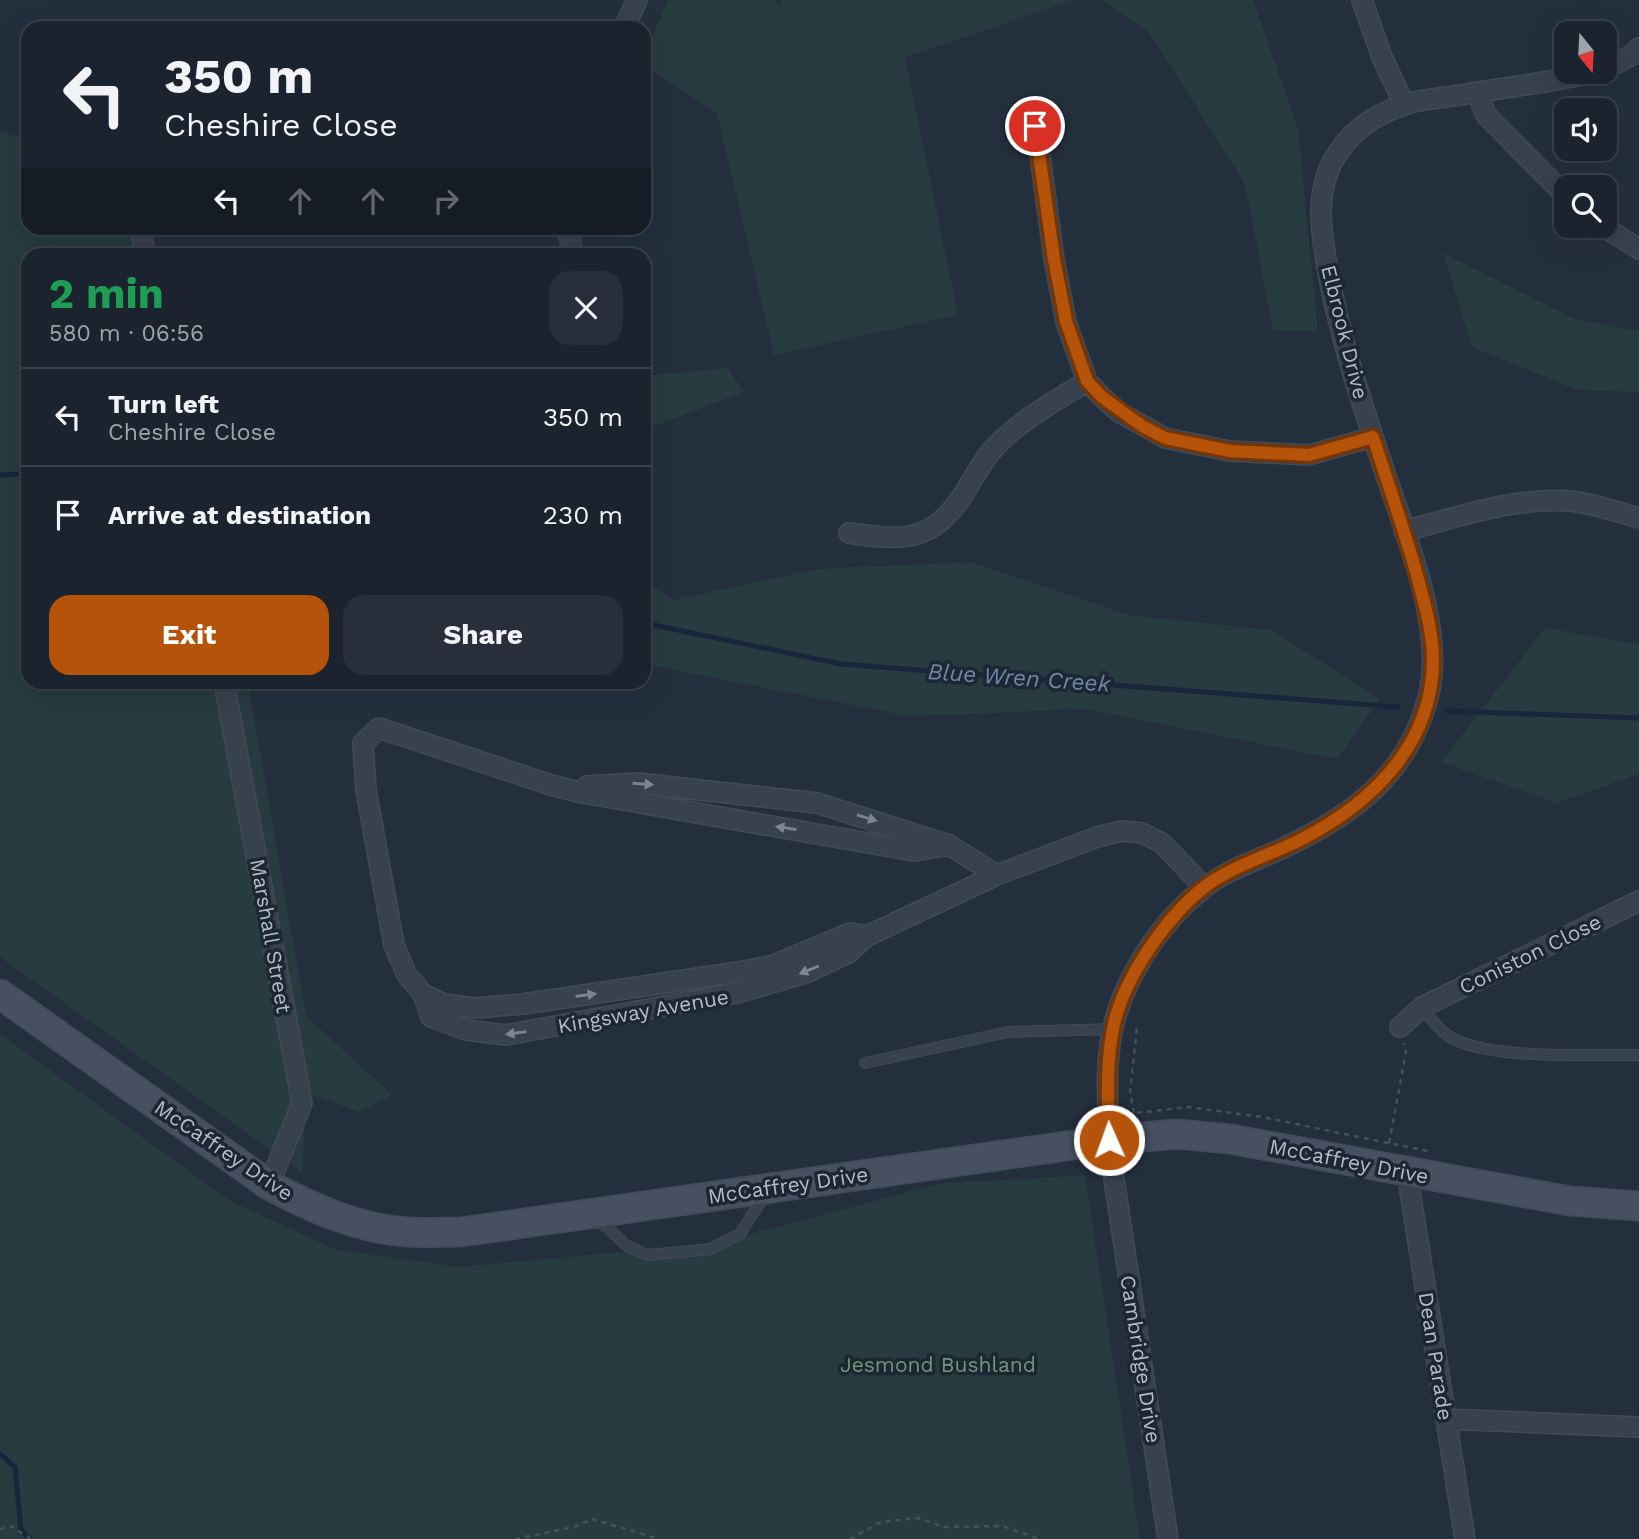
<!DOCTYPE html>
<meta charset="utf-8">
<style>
:root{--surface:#1b232e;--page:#282f3a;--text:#f1f3f6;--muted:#a0a4aa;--line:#39404a;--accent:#b45309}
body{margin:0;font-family:"Work Sans",sans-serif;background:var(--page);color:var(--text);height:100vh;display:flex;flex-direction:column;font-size:26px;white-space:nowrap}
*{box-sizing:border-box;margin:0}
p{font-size:23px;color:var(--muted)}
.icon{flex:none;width:38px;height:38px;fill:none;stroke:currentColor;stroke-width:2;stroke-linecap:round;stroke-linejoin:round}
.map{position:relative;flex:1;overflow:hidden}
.side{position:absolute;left:21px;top:248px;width:630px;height:441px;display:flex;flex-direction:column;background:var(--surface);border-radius:21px;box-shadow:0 7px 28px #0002,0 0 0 2px var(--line)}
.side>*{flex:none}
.hud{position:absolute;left:21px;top:21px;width:630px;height:214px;border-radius:21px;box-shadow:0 7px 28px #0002,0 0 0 2px var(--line);background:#1b232e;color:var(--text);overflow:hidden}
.needle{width:46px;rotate:162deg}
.tools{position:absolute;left:1554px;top:21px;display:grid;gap:14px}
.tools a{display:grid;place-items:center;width:63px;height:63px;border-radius:14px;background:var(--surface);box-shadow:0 7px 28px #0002,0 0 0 2px var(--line);font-size:35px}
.pin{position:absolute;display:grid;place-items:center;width:60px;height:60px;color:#fff;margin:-30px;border:4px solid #fff;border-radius:50%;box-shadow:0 2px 7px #0007}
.me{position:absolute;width:77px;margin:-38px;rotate:358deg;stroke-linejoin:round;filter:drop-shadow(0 0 5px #0008)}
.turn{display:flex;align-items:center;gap:24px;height:147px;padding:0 28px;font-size:32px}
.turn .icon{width:91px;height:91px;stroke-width:2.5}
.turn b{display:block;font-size:49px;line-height:60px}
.lanes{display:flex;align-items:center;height:66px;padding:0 28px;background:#0003;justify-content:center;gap:35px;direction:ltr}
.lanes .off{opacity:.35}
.round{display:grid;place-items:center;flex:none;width:74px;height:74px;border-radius:21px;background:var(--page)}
.headline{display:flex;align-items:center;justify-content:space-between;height:119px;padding:0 28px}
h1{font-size:42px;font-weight:700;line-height:52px;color:#1e9e55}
.action{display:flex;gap:14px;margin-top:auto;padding:14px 28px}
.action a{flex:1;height:80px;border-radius:21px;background:var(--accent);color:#fff;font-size:28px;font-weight:700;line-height:80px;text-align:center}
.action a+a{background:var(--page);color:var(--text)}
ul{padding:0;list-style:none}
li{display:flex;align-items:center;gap:21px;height:98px;padding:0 28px;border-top:2px solid var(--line)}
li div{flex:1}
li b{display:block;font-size:26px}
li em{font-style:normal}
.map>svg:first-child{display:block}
.green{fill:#263c3f}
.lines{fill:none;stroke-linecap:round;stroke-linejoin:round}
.stream{stroke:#17263c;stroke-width:5}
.lane-casing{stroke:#414a57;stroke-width:12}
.street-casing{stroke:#414a57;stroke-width:22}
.secondary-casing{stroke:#414a57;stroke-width:31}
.path{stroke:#3f5557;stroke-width:2.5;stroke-dasharray:5 5;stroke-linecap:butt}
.lane{stroke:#38414e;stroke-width:10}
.street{stroke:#38414e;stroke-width:19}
.secondary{stroke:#465061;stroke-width:28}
.oneway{fill:#7c8592}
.route-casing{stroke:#753606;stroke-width:18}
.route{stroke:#b45309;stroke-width:12}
.labels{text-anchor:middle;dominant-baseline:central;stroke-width:7;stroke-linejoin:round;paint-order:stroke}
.street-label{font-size:21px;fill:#b4bcc9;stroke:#1d2633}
.park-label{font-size:21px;fill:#6b9a76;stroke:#1d2633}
.water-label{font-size:23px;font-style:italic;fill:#6d86a8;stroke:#1d2633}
</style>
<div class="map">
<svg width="1639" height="1539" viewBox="0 0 1639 1539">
<rect width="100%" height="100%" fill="#242f3e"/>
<path class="green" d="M668 0H773L780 5 782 0H1074L905 57 958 315 774 355 717 113 644 65V55Z
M1102 0H1253L1298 129 1318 331 1273 330 1245 184 1149 32Z
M0 133 28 138V228H137L143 255 28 256V682L248 683 306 1016 392 1095 359 1112 305 1092 303 1173 0 957Z
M1443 253 1575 319 1639 331V392L1577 390 1472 347Z
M728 368 744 392 644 430V376Z
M971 562 1128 615 1271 630 1380 699 1337 759 1085 709 909 716 644 664V580L673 600 818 569Z
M1545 628 1639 644V774L1557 803 1441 762Z
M0 1034 230 1201 337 1250 458 1267 714 1244 938 1184 1085 1175 1140 1539H0Z"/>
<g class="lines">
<path class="stream" d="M0 475 28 474
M644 623 841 664 1398 707
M1447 711 1639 718
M0 1454 15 1467 21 1530 30 1539"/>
<defs>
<path id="lane" d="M1422 1007C1429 1016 1437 1028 1447 1035 1483 1061 1593 1054 1639 1055
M865 1063 1008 1032 1113 1029
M595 1220 607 1227 627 1246 648 1255 710 1249 740 1234 764 1196"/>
<path id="street" d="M1362 0 1382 57 1404 104
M624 28 637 0
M1605 69 1632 55 1639 48
M1477 92 1486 115 1566 196
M1036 126 1054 259 1066 322 1087 381 1102 397 1119 412 1165 438 1230 451 1309 455 1373 437
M1602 226 1639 249
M140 228 146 256
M566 228 571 243
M1404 531C1459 517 1513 497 1570 501 1593 503 1617 512 1639 518
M849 533C904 541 932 543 965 492 974 477 982 461 995 447 1020 420 1056 401 1087 381
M224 682 302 1103 269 1185
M587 786 637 783 817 803 949 845 997 875
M949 845 914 851 583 793 551 785 379 728 363 743 366 790 394 945 407 975 423 994 431 1017 466 1030 506 1035 737 993 806 973 848 953 867 936 997 875 1100 836 1123 831 1142 833 1162 843 1204 887
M423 994 444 1004 475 1008 523 1004 745 971 774 965 850 933 867 936
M1400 1027 1422 1007 1639 901
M1109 1140C1108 1104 1105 1068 1112 1032 1123 979 1160 922 1203 889 1224 871 1255 861 1279 850 1353 816 1412 773 1430 689 1443 624 1404 530 1383 467 1361 401 1339 335 1327 266 1321 231 1315 194 1333 161 1348 133 1373 115 1404 105 1419 99 1437 99 1453 96 1500 88 1549 83 1595 72
M1407 1172 1465 1539
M1114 1179 1168 1539
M1446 1419 1639 1427"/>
<path id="secondary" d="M0 994 269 1185C312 1208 358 1229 407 1232 425 1233 443 1232 461 1232L1109 1140 1177 1134 1230 1139 1570 1201 1639 1206"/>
</defs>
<use href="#lane" class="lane-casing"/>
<use href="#street" class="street-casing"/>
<use href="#secondary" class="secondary-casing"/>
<path class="path" d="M1134 1113 1130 1092 1137 1027
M1127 1114 1188 1107 1262 1117 1432 1152
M1389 1143 1406 1052 1404 1043
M0 1529 11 1526 31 1539
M515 1539 574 1527 592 1519 659 1539
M850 1539 881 1522 918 1518 945 1527 1002 1526 1039 1539"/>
<use href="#lane" class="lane"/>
<use href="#street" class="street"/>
<use href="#secondary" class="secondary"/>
</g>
<defs><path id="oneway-solid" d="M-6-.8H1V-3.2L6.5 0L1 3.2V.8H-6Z" transform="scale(1.75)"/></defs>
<g class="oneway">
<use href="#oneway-solid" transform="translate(643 784) rotate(4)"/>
<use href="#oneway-solid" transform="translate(867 818) rotate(17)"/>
<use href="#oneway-solid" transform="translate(786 828) rotate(-171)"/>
<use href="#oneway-solid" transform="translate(809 970) rotate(158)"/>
<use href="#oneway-solid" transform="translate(586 995) rotate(-8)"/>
<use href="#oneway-solid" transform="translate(516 1033) rotate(172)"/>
</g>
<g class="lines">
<defs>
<path id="route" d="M1035 126 1054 259 1066 321 1087 381 1102 397 1142 426 1165 438 1230 451 1309 455 1373 437C1387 480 1402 524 1415 568 1423 599 1433 629 1433 661 1432 745 1372 803 1302 839 1271 855 1231 866 1203 888 1163 921 1120 983 1112 1034 1106 1069 1108 1105 1109 1140"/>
</defs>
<use href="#route" class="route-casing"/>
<use href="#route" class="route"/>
</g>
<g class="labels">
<g class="street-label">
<text transform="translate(1345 332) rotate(76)">Elbrook Drive</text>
<text transform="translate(271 936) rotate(80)">Marshall Street</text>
<text transform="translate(1530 954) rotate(-26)">Coniston Close</text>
<text transform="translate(643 1011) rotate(-10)">Kingsway Avenue</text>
<text transform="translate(224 1150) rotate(34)">McCaffrey Drive</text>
<text transform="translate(1349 1161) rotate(11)">McCaffrey Drive</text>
<text transform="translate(788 1185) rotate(-8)">McCaffrey Drive</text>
<text transform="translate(1436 1356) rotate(81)">Dean Parade</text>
<text transform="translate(1141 1359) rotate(81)">Cambridge Drive</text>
</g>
<g class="park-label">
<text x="938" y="1364">Jesmond Bushland</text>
</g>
<g class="water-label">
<text transform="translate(1019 678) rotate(4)">Blue Wren Creek</text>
</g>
</g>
</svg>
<div class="tools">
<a><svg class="needle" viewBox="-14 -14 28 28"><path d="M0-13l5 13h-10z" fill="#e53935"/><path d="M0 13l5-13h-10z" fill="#a0a4aa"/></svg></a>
<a><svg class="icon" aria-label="sound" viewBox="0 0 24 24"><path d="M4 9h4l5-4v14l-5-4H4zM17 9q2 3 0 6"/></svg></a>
<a><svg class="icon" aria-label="search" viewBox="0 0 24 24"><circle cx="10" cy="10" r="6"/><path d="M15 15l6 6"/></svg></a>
</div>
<div class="pin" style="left:1035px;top:126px;background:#d93025"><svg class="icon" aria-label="arrive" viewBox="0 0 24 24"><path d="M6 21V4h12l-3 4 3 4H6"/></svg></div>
<svg class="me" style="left:1109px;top:1140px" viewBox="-20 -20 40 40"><circle r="17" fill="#b45309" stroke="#fff" stroke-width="3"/><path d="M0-11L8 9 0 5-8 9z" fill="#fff"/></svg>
<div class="hud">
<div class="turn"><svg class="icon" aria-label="left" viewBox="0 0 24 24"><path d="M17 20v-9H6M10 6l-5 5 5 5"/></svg><div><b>350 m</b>Cheshire Close</div></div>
<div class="lanes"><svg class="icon" aria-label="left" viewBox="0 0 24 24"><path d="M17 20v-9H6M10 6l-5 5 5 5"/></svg><svg class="icon off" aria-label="ahead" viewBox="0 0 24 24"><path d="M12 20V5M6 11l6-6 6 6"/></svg><svg class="icon off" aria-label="ahead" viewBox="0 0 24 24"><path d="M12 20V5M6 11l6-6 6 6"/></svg><svg class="icon off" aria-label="right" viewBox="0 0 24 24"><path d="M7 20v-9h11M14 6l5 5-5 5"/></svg></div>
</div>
<section class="side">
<div class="headline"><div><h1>2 min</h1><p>580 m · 06:56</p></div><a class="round"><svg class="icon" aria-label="close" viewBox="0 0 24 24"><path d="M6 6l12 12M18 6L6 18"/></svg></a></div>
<ul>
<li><svg class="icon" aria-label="left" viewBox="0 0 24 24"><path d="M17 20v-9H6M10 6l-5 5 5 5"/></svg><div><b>Turn left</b><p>Cheshire Close</p></div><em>350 m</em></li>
<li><svg class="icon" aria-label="arrive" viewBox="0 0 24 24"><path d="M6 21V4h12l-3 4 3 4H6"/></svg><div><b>Arrive at destination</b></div><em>230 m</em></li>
</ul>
<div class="action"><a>Exit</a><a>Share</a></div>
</section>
</div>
